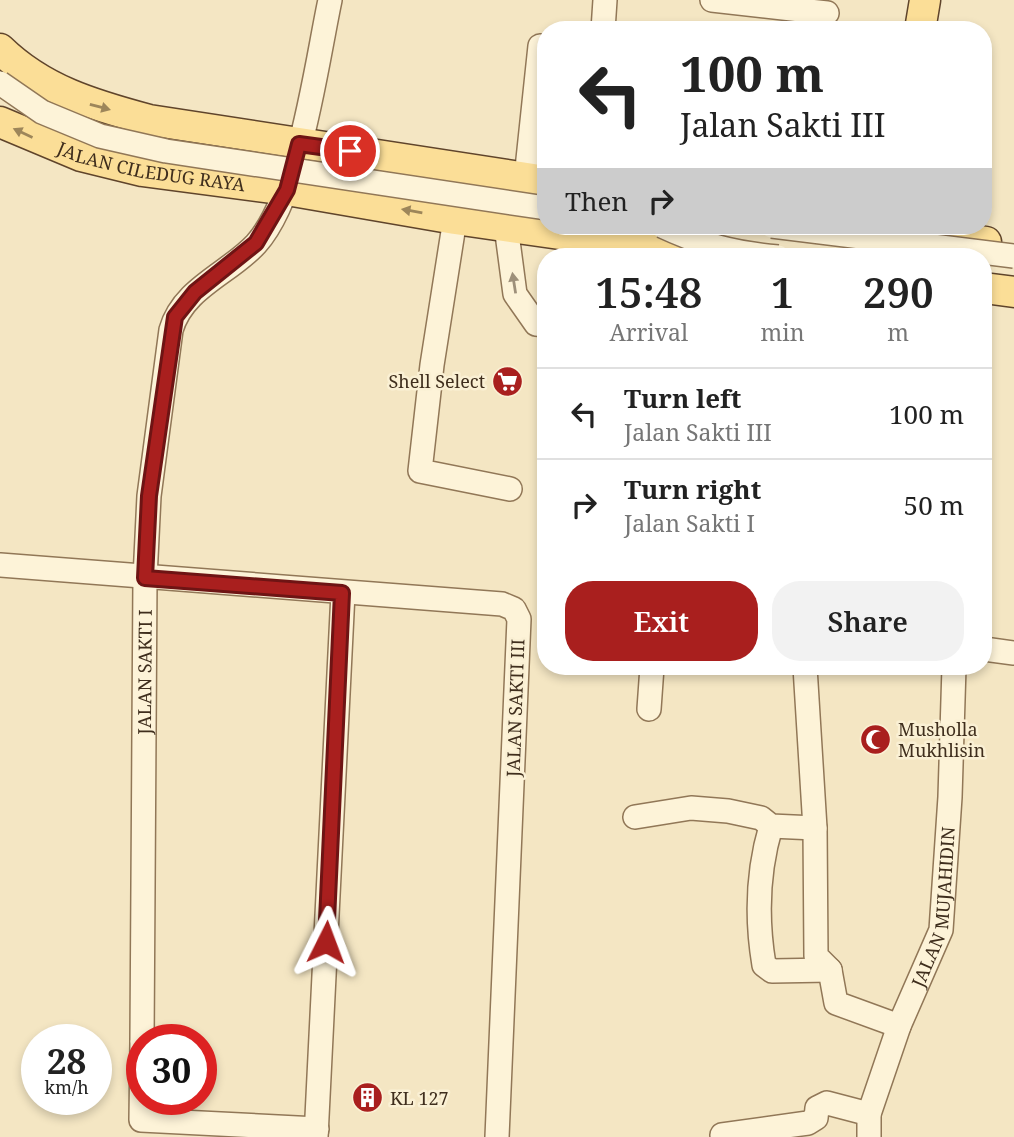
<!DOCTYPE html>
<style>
:root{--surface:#fff;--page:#f2f2f2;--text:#222;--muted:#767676;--line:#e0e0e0;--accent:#a91f1e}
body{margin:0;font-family:"Noto Serif",serif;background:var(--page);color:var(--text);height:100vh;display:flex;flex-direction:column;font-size:26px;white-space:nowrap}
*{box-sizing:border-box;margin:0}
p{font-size:23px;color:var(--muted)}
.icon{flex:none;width:38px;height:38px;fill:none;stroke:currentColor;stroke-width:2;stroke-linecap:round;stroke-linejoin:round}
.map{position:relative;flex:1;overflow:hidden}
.sheet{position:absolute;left:537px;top:248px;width:455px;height:427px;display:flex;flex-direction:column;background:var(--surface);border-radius:28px;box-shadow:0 4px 10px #0003}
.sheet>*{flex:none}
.banner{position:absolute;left:537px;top:21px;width:455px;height:214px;border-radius:28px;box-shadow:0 4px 10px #0003;background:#fff;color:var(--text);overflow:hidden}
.speed{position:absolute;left:21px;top:1024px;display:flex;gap:14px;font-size:35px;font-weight:700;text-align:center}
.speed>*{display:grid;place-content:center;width:91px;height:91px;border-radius:50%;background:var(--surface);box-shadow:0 4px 10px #0003;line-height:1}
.speed small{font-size:18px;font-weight:400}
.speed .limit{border:10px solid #d22;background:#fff;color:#111}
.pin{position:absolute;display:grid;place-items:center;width:60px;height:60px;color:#fff;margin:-30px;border:4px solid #fff;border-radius:50%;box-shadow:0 2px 7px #0007}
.me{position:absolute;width:77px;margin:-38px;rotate:3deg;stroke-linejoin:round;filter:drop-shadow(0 0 5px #0008)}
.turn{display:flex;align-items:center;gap:24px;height:147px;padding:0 28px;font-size:32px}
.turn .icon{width:91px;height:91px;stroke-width:2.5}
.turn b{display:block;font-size:49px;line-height:60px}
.then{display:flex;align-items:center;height:66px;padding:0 28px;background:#0003;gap:14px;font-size:26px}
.eta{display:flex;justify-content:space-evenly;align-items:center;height:119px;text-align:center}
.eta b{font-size:42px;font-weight:600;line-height:49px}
.action{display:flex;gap:14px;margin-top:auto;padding:14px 28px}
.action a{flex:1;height:80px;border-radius:28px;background:var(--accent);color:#fff;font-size:28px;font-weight:600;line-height:80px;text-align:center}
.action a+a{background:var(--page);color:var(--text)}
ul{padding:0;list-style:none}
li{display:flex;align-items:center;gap:21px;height:91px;padding:0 28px;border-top:2px solid var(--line)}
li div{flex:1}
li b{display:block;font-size:26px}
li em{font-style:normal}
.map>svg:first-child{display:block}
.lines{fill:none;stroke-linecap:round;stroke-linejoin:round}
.minor-casing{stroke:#917757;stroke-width:26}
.major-casing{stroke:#5f442b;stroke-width:33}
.minor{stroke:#fdf3d8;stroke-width:23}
.major{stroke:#fbde97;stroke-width:30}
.minor-bridge-casing{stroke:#917757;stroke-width:26;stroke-linecap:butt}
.minor-bridge{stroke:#fdf3d8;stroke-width:23}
.oneway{fill:#9d865a}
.oneway2{fill:#9e907a}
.route-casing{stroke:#6e1414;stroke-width:18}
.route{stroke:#a91f1e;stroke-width:12}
.labels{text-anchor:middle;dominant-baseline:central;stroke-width:5;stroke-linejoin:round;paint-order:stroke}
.street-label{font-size:18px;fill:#3f2e1d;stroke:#faf0d4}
.poi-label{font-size:18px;fill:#3f2e1d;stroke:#faf0d4;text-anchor:start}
</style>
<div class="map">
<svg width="1014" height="1137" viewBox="0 0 1014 1137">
<rect width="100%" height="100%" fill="#f4e6c3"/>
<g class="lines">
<defs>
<g id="minor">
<path d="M712 0 827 13"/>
<path d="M603 30 605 0"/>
<path d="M526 178 540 46 546 47"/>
<path d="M455 219 432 365 420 471 510 489"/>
<path d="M506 226 515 294 536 324 546 325"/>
<path d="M0 565 502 604 514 609 519 619 497 1137"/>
<path d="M984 649 1014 653"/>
<path d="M805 667 815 828 816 956 830 970 836 1003 899 1026"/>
<path d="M649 709 652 667"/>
<path d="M635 817 691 808 728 811 761 818 771 826 815 828"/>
<path d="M771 826C757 873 756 917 764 965L772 971 830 970"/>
<path id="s1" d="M142 1040 145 578 149 496 171 330C183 288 228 274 256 244 300 195 316 66 330 0"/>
<path d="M142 1043 141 1120 317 1129"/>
<path d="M722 1135 808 1123 816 1118 817 1108 827 1103 869 1114"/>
<path d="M316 1137 343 593"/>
<path id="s2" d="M869 1137V1114L899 1026 941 930 950 797 954 667"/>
</g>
<g id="major">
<path d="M920 30 925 0"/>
<path d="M0 49C42 90 93 105 149 120L546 181"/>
<path id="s3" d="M0 122 81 156 142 171 287 190 455 219 722 257"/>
<path d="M862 226 986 242"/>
<path d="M889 257 891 226"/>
<path d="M984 288 1014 292"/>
</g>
</defs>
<use href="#minor" class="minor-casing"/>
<use href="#major" class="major-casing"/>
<use href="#minor" class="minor"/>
<use href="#major" class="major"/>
<defs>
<path id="minor-bridge" d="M0 83 42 112 100 136 166 151 546 208
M662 226C703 245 733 253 778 257
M772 226 1014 256"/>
</defs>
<use href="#minor-bridge" class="minor-bridge-casing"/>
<use href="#minor-bridge" class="minor-bridge"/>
</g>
<defs><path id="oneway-solid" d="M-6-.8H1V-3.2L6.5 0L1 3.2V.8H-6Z" transform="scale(1.75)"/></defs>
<g class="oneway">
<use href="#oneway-solid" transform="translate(100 107) rotate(15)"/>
<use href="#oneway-solid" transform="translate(23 133) rotate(-155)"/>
<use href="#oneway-solid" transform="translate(412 211) rotate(-170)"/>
</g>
<use class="oneway2" href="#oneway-solid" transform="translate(514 283) rotate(-99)"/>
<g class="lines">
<defs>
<path id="route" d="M326 942 342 593 145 578 149 496 175 317 195 292 256 243 287 190 299 144 350 151"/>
</defs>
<use href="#route" class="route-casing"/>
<use href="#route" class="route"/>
</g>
<defs>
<symbol id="supermarket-disc" viewBox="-11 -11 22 22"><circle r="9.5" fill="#a91f1e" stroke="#faf0d4"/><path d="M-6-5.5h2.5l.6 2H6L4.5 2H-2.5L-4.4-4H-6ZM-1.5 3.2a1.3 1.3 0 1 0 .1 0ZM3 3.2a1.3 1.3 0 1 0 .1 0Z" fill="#fff"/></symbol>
<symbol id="mosque-disc" viewBox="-11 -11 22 22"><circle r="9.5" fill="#a91f1e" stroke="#faf0d4"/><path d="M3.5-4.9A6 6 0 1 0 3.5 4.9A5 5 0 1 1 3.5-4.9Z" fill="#fff"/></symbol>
<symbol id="building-disc" viewBox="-11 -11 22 22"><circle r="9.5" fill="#a91f1e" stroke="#faf0d4"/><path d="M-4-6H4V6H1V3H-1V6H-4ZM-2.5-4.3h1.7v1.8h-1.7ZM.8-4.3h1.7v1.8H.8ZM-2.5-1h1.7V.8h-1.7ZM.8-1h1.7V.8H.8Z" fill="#fff"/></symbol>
</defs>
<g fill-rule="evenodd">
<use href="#supermarket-disc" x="490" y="364" width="35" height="35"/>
<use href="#mosque-disc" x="858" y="722" width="35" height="35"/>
<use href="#building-disc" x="350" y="1080" width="35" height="35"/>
</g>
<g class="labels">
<g class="street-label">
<text stroke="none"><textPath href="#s3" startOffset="159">JALAN CILEDUG RAYA</textPath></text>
<text stroke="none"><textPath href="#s1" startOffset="368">JALAN SAKTI I</textPath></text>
<text transform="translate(515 708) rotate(-88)">JALAN SAKTI III</text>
<text stroke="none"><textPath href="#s2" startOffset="242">JALAN MUJAHIDIN</textPath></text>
</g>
<g class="poi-label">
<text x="485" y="381" text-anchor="end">Shell Select</text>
<text x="898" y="729">Musholla<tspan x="898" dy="21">Mukhlisin</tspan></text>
<text x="390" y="1098">KL 127</text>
</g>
</g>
</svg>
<div class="speed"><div>28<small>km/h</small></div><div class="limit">30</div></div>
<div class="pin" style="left:350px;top:151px;background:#d93025"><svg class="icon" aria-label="arrive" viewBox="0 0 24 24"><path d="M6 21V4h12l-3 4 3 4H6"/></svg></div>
<svg class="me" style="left:326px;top:942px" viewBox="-20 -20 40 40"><path d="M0-17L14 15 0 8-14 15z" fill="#a91f1e" stroke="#fff" stroke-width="4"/></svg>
<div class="banner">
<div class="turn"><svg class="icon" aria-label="left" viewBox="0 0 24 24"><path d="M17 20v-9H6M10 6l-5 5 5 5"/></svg><div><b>100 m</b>Jalan Sakti III</div></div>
<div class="then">Then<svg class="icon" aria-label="right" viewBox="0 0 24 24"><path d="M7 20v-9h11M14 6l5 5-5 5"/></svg></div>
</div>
<section class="sheet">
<div class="eta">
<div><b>15:48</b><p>Arrival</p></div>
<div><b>1</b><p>min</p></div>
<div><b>290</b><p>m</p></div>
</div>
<ul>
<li><svg class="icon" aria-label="left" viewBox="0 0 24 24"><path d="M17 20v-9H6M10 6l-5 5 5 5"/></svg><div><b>Turn left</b><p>Jalan Sakti III</p></div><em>100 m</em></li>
<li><svg class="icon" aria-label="right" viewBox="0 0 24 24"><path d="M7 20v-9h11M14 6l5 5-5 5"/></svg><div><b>Turn right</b><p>Jalan Sakti I</p></div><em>50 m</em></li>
</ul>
<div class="action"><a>Exit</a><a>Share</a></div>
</section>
</div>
